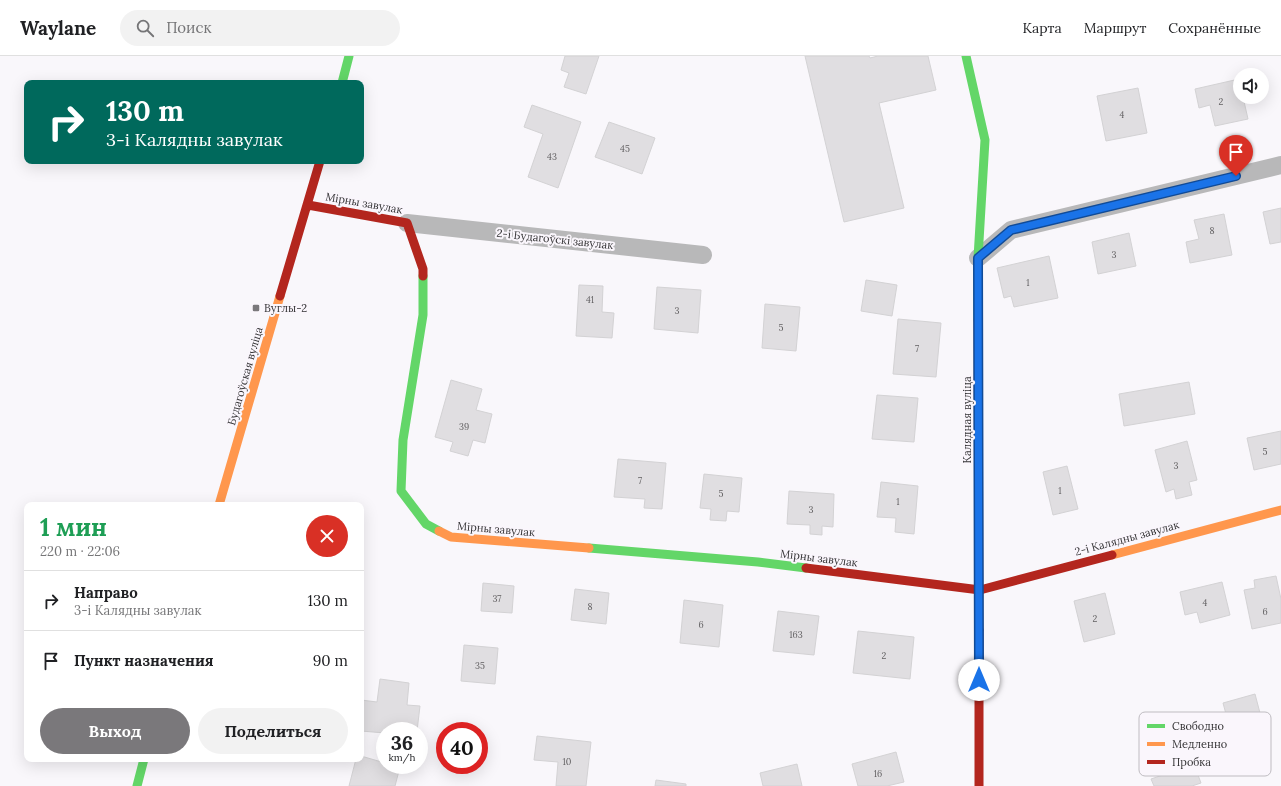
<!DOCTYPE html>
<html lang="ru">
<meta charset="utf-8">
<style>
:root{--surface:#fff;--page:#f2f2f2;--text:#202124;--muted:#757577;--line:#e0e0e0;--accent:#7a787b}
body{margin:0;font-family:Lora,serif;background:var(--page);color:var(--text);height:100vh;display:flex;flex-direction:column;font-size:15px;white-space:nowrap}
*{box-sizing:border-box;margin:0}
p{font-size:13px;color:var(--muted)}
.icon{flex:none;width:22px;height:22px;fill:none;stroke:currentColor;stroke-width:2;stroke-linecap:round;stroke-linejoin:round}
.map{position:relative;flex:1;overflow:hidden}
.drawer{position:absolute;left:24px;top:446px;width:340px;height:260px;display:flex;flex-direction:column;background:var(--surface);border-radius:8px;box-shadow:0 4px 16px #0002}
.drawer>*{flex:none}
.guide{position:absolute;left:24px;top:24px;width:340px;height:84px;border-radius:8px;box-shadow:0 4px 16px #0002;background:#00695c;color:#fff;overflow:hidden}
.controls{position:absolute;left:1233px;top:12px;display:grid;gap:8px}
.controls a{display:grid;place-items:center;width:36px;height:36px;border-radius:50%;background:var(--surface);box-shadow:0 4px 16px #0002;font-size:20px}
.speed{position:absolute;left:376px;top:666px;display:flex;gap:8px;font-size:20px;font-weight:700;text-align:center}
.speed>*{display:grid;place-content:center;width:52px;height:52px;border-radius:50%;background:var(--surface);box-shadow:0 4px 16px #0002;line-height:1}
.speed small{font-size:10px;font-weight:400}
.speed .limit{border:6px solid #d22;background:#fff;color:#111}
.pin{position:absolute;display:grid;place-items:center;width:34px;height:34px;color:#fff;margin:-41px -17px;border-radius:50% 50% 50% 0;rotate:-45deg;box-shadow:0 0 4px #0007}
.pin .icon{rotate:45deg}
.me{position:absolute;width:44px;margin:-22px;rotate:0deg;stroke-linejoin:round;filter:drop-shadow(0 0 3px #0008)}
.turn{display:flex;align-items:center;gap:14px;height:84px;padding:0 16px;font-size:18px}
.turn .icon{width:52px;height:52px;stroke-width:2.5}
.turn b{display:block;font-size:28px;line-height:34px}
.round{display:grid;place-items:center;flex:none;width:42px;height:42px;border-radius:21px;background:var(--page)}
.overview{display:flex;align-items:center;justify-content:space-between;height:68px;padding:0 16px}
h1{font-size:24px;font-weight:700;line-height:30px;color:#1e9e55}
.button{display:flex;gap:8px;margin-top:auto;padding:8px 16px}
.button a{flex:1;height:46px;border-radius:24px;background:var(--accent);color:#fff;font-size:16px;font-weight:700;line-height:46px;text-align:center}
.button a+a{background:var(--page);color:var(--text)}
ul{padding:0;list-style:none}
li{display:flex;align-items:center;gap:12px;height:60px;padding:0 16px;border-top:1px solid var(--line)}
li div{flex:1}
li b{display:block;font-size:15px}
li em{font-style:normal}
header{display:flex;align-items:center;gap:24px;box-sizing:border-box;height:56px;padding:0 20px;background:var(--surface);border-bottom:1px solid var(--line)}
header strong{font-size:19px}
nav{display:flex;gap:22px;margin-inline-start:auto;font-size:14px}
.search{width:280px;height:36px;background:var(--page);display:flex;align-items:center;gap:10px;box-sizing:border-box;padding:0 14px;border-radius:22px;color:var(--muted);font-size:15px}
.map>svg:first-child{display:block}
.building{fill:#e0dee1;stroke:#d3d2d4}
.lines{fill:none;stroke-linecap:round;stroke-linejoin:round}
.street{stroke:#b8b8b9;stroke-width:18}
.fast{stroke:#63d668;stroke-width:9}
.slow{stroke:#ff974d;stroke-width:9}
.jam{stroke:#b3261e;stroke-width:9}
.route-casing{stroke:#114b97;stroke-width:10}
.route{stroke:#1a73e8;stroke-width:7}
.poi-dot{fill:#7a787b;stroke:#faf6fc;stroke-width:1.5}
.labels{text-anchor:middle;dominant-baseline:central;stroke-width:4;stroke-linejoin:round;paint-order:stroke}
.number-label{font-size:9px;fill:#626062}
.street-label{font-size:11px;fill:#353436;stroke:#faf6fc}
.poi-label{font-size:11px;fill:#353436;stroke:#faf6fc;text-anchor:start}
.key{fill:#faf6fc;stroke:#bfbcc1;stroke-width:1}
.key-label{font-size:11px;fill:#353436}
</style>
<header>
<strong>Waylane</strong>
<div class="search"><svg class="icon" aria-label="search" viewBox="0 0 24 24"><circle cx="10" cy="10" r="6"/><path d="M15 15l6 6"/></svg>Поиск</div>
<nav><a>Карта</a><a>Маршрут</a><a>Сохранённые</a></nav>
</header>
<div class="map">
<svg width="1281" height="730" viewBox="0 0 1281 730">
<rect width="100%" height="100%" fill="#f9f7fb"/>
<path class="building" d="M565 0H599L586 38 564 31 569 17 561 14Z
M805 0H869L870 2 878 0H928L936 34 879 47 904 152 844 166Z
M1239 23 1240 41H1243L1248 63 1215 70 1210 49 1199 52 1195 33Z
M1138 32 1147 77 1106 85 1097 40Z
M532 49 581 66 558 132 528 121 543 78 524 71Z
M609 66 655 82 642 118 595 101Z
M1281 152V186L1270 188 1263 156Z
M1224 158 1232 199 1190 207 1186 186 1199 183 1194 164Z
M1129 177 1136 210 1098 218 1092 186Z
M1049 200 1058 242 1014 251 1011 240 1004 242 997 212Z
M866 224 897 229 892 260 861 255Z
M579 229 603 230 602 256 614 257 612 282 576 280Z
M657 231 701 234 698 277 654 273Z
M765 248 800 251 796 295 762 292Z
M898 263 941 267 936 321 893 318Z
M451 324 482 333 476 354 492 358 485 387 473 384 468 400 450 395 453 386 435 381Z
M1189 326 1195 358 1124 370 1119 338Z
M877 339 918 342 914 386 872 383Z
M1281 375V408L1254 414 1247 382Z
M1187 385 1197 424 1189 426 1192 439 1176 443 1174 433 1166 436 1155 394Z
M618 403 666 407 662 453 644 452 645 443 614 441Z
M1067 410 1078 453 1053 459 1043 416Z
M704 418 742 422 739 456 727 455 726 465 710 464 711 453 700 452Z
M881 426 918 430 914 478 895 476 896 462 877 461Z
M789 435 834 438 833 471 822 470V479L810 478V469L787 468Z
M1276 520 1281 543V567L1252 573 1244 534 1255 532 1254 524Z
M1222 526 1230 559 1200 567 1197 556 1185 559 1180 536Z
M483 527 514 530 512 557 481 555Z
M575 533 609 537 606 568 571 564Z
M1105 537 1115 578 1084 586 1074 545Z
M684 544 723 549 719 591 680 587Z
M778 555 819 560 814 599 773 595Z
M858 575 914 581 910 623 853 617Z
M464 589 498 592 495 628 461 625Z
M380 623 409 627 407 649 420 650 417 675H385V677L361 675V644L377 646Z
M1255 638 1265 676 1233 684 1223 647Z
M537 680 591 686 586 730H556L558 706 534 704Z
M896 696 904 726 887 730H858L852 708Z
M361 700 385 707V709H393L400 711 395 730H349L356 703H361Z
M797 708 802 730H763L760 717Z
M1195 711 1201 727 1192 730H1154L1151 723 1183 712 1184 715Z
M656 724 686 728V730H655Z"/>
<g class="lines">
<path class="street" d="M407 167 703 199
M978 202 1011 174 1281 109"/>
<path class="fast" d="M966 0 985 84 978 202V264
M342 27 349 0
M423 220V259L403 384 401 435 426 468 439 475
M589 492 758 506 806 512
M137 730 144 703"/>
<path class="slow" d="M978 264 979 574
M219 449 280 240
M439 475 451 481 589 492
M1112 499 1281 454"/>
<path class="jam" d="M308 149 407 167 423 213V220
M280 240 320 105
M806 512 980 534 1112 499
M979 574V730"/>
</g>
<g class="lines">
<defs>
<path id="route" d="M979 624 978 202 1011 174 1236 120"/>
</defs>
<use href="#route" class="route-casing"/>
<use href="#route" class="route"/>
</g>
<rect class="poi-dot" x="252" y="248" width="8" height="8" rx="2"/>
<g class="labels">
<g class="number-label">
<text x="1221" y="45">2</text>
<text x="1122" y="58">4</text>
<text x="625" y="92">45</text>
<text x="552" y="100">43</text>
<text x="1212" y="174">8</text>
<text x="1114" y="198">3</text>
<text x="1028" y="226">1</text>
<text x="590" y="243">41</text>
<text x="677" y="254">3</text>
<text x="781" y="271">5</text>
<text x="917" y="292">7</text>
<text x="464" y="370">39</text>
<text x="1265" y="395">5</text>
<text x="1176" y="409">3</text>
<text x="640" y="424">7</text>
<text x="1060" y="434">1</text>
<text x="721" y="437">5</text>
<text x="898" y="445">1</text>
<text x="811" y="453">3</text>
<text x="497" y="542">37</text>
<text x="1205" y="546">4</text>
<text x="590" y="550">8</text>
<text x="1265" y="555">6</text>
<text x="1095" y="562">2</text>
<text x="701" y="568">6</text>
<text x="796" y="578">163</text>
<text x="884" y="599">2</text>
<text x="480" y="609">35</text>
<text x="567" y="705">10</text>
<text x="878" y="717">16</text>
</g>
<g class="street-label">
<text transform="translate(364 147) rotate(10)">Мірны завулак</text>
<text transform="translate(555 183) rotate(6)">2-і Будагоўскі завулак</text>
<text transform="translate(245 320) rotate(-74)">Будагоўская вуліца</text>
<text transform="translate(967 364) rotate(-90)">Калядная вуліца</text>
<text transform="translate(496 473) rotate(5)">Мірны завулак</text>
<text transform="translate(1127 482) rotate(-15)">2-і Калядны завулак</text>
<text transform="translate(819 502) rotate(7)">Мірны завулак</text>
</g>
<g class="poi-label">
<text x="264" y="252">Вуглы-2</text>
</g>
</g>
<rect x="1139" y="656" width="132" height="64" rx="6" class="key"/>
<rect x="1147" y="668" width="18" height="4" fill="#63d668"/>
<rect x="1147" y="686" width="18" height="4" fill="#ff974d"/>
<rect x="1147" y="704" width="18" height="4" fill="#b3261e"/>
<g class="key-label">
<text x="1172" y="674">Свободно</text>
<text x="1172" y="692">Медленно</text>
<text x="1172" y="710">Пробка</text>
</g>
</svg>
<div class="controls">
<a><svg class="icon" aria-label="sound" viewBox="0 0 24 24"><path d="M4 9h4l5-4v14l-5-4H4zM17 9q2 3 0 6"/></svg></a>
</div>
<div class="speed"><div>36<small>km/h</small></div><div class="limit">40</div></div>
<div class="pin" style="left:1236px;top:120px;background:#d93025"><svg class="icon" aria-label="arrive" viewBox="0 0 24 24"><path d="M6 21V4h12l-3 4 3 4H6"/></svg></div>
<svg class="me" style="left:979px;top:624px" viewBox="-20 -20 40 40"><circle r="19" fill="#fff"/><path d="M0-13L10 11 0 6-10 11z" fill="#1a73e8"/></svg>
<div class="guide">
<div class="turn"><svg class="icon" aria-label="right" viewBox="0 0 24 24"><path d="M7 20v-9h11M14 6l5 5-5 5"/></svg><div><b>130 m</b>3-і Калядны завулак</div></div>
</div>
<section class="drawer">
<div class="overview"><div><h1>1 мин</h1><p>220 m · 22:06</p></div><a class="round" style="background:#d93025;color:#fff"><svg class="icon" aria-label="close" viewBox="0 0 24 24"><path d="M6 6l12 12M18 6L6 18"/></svg></a></div>
<ul>
<li><svg class="icon" aria-label="right" viewBox="0 0 24 24"><path d="M7 20v-9h11M14 6l5 5-5 5"/></svg><div><b>Направо</b><p>3-і Калядны завулак</p></div><em>130 m</em></li>
<li><svg class="icon" aria-label="arrive" viewBox="0 0 24 24"><path d="M6 21V4h12l-3 4 3 4H6"/></svg><div><b>Пункт назначения</b></div><em>90 m</em></li>
</ul>
<div class="button"><a>Выход</a><a>Поделиться</a></div>
</section>
</div>
